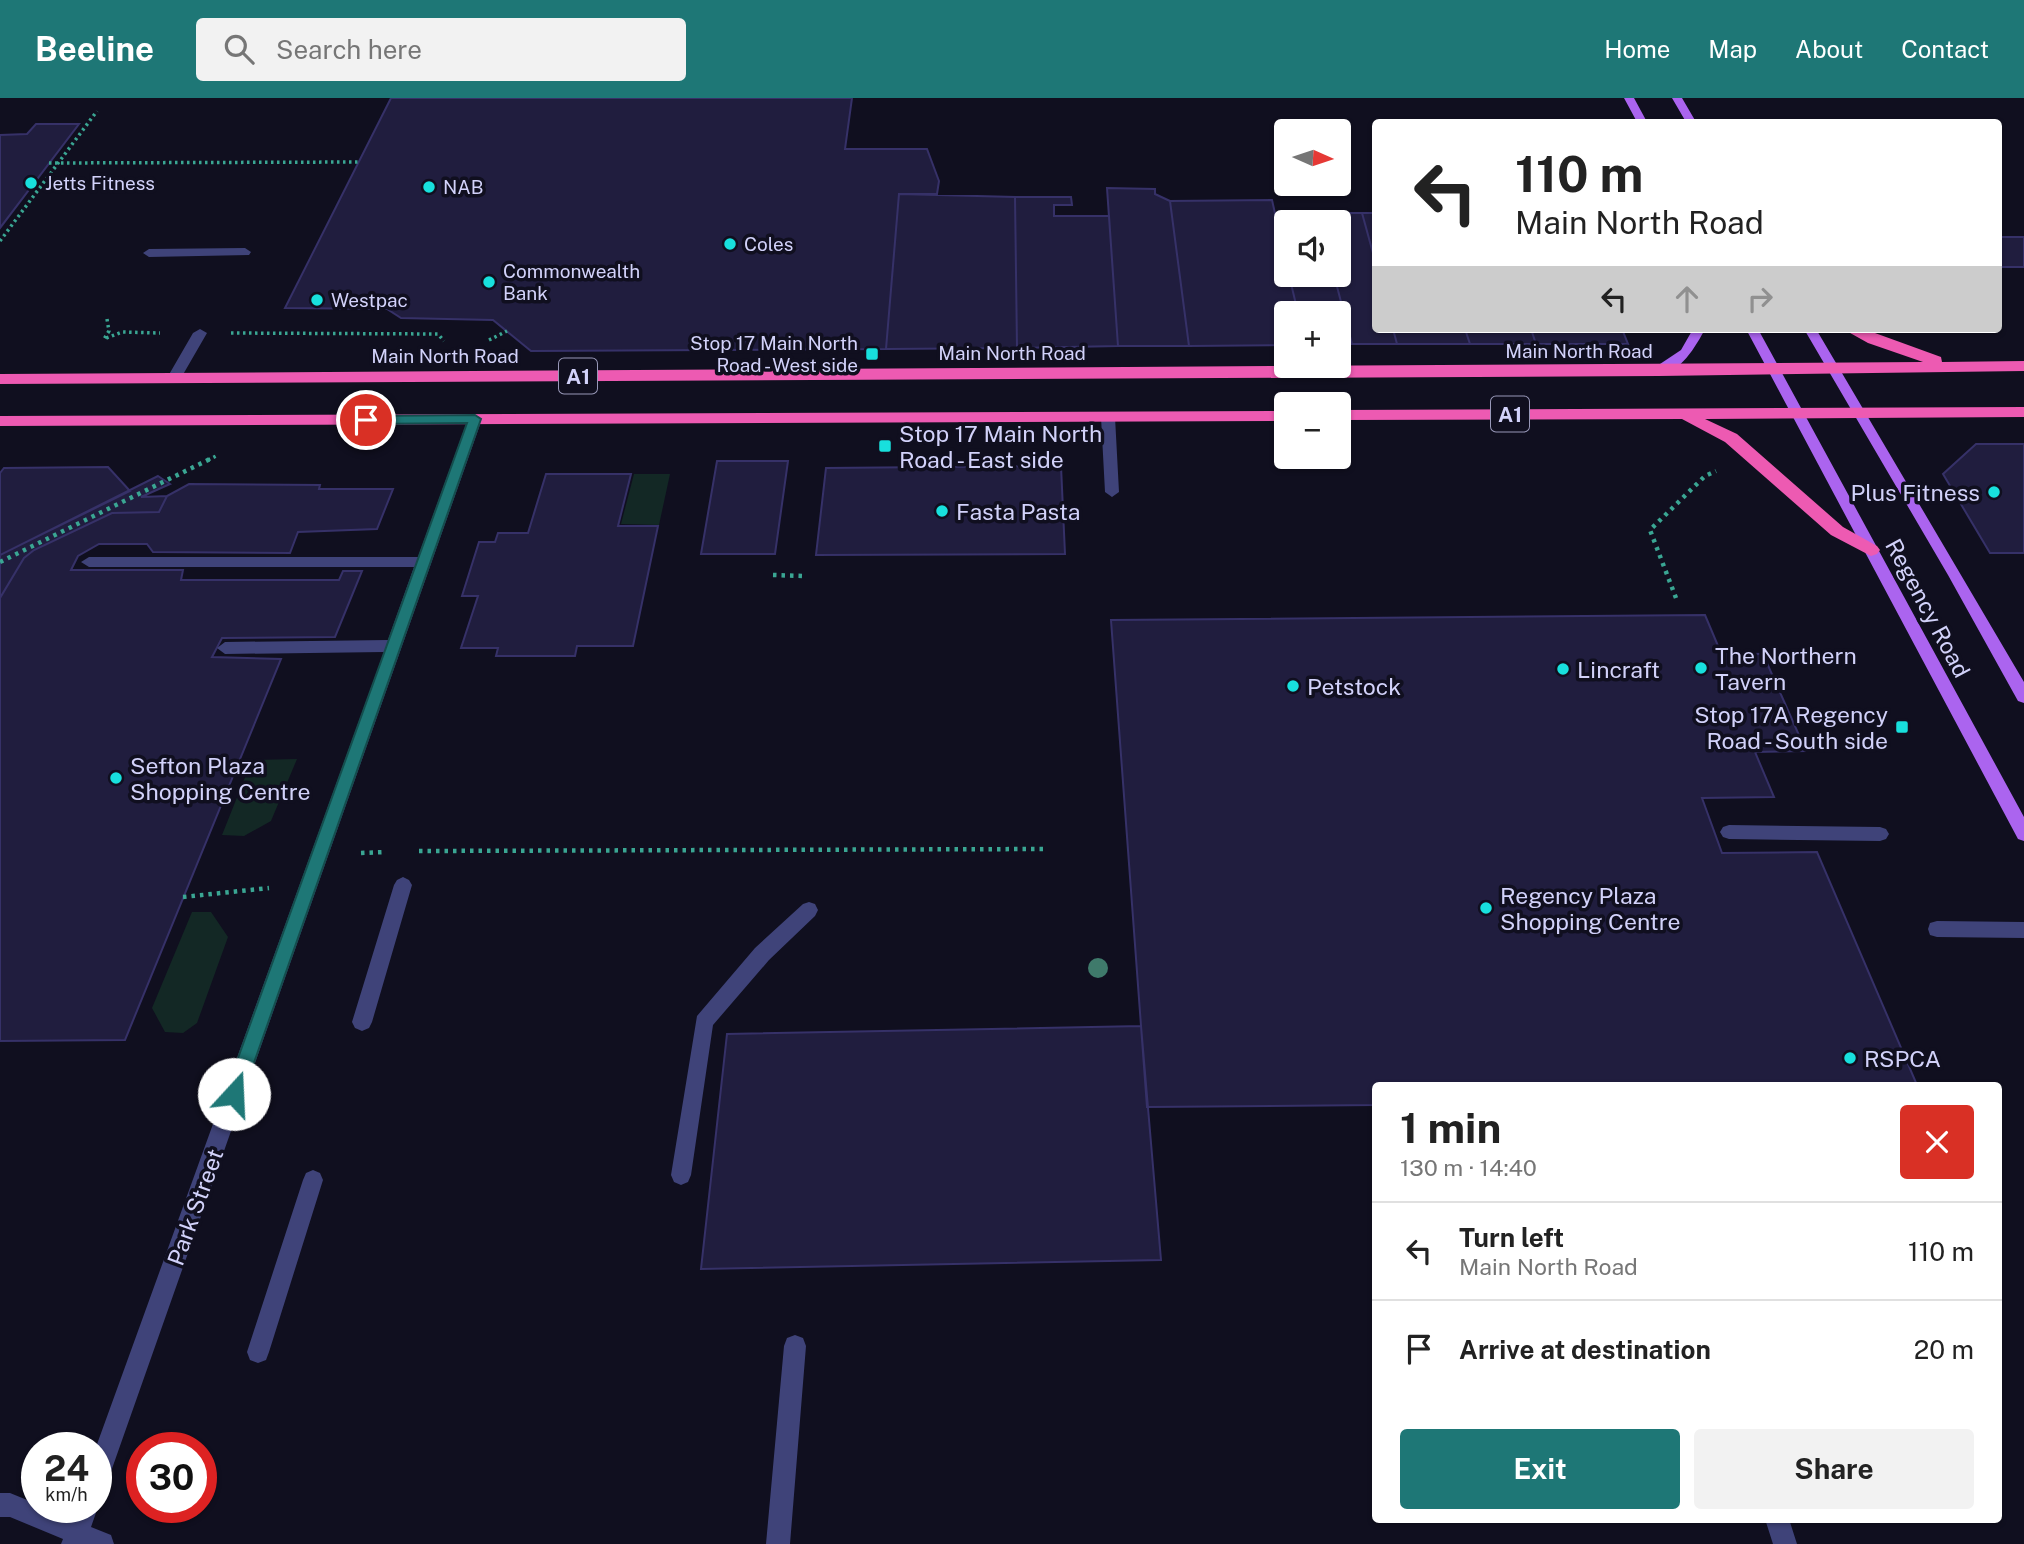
<!DOCTYPE html>
<meta charset="utf-8">
<style>
:root{--surface:#fff;--page:#f2f2f2;--text:#222;--muted:#767676;--line:#e0e0e0;--accent:#1e7776}
body{margin:0;font-family:"Public Sans",sans-serif;background:var(--page);color:var(--text);height:100vh;display:flex;flex-direction:column;font-size:26px;white-space:nowrap}
*{box-sizing:border-box;margin:0}
p{font-size:23px;color:var(--muted)}
.icon{flex:none;width:38px;height:38px;fill:none;stroke:currentColor;stroke-width:2;stroke-linecap:round;stroke-linejoin:round}
.map{position:relative;flex:1;overflow:hidden}
.panel{position:absolute;left:1372px;top:984px;width:630px;height:441px;display:flex;flex-direction:column;background:var(--surface);border-radius:7px;box-shadow:0 2px 5px #0004}
.panel>*{flex:none}
.banner{position:absolute;left:1372px;top:21px;width:630px;height:214px;border-radius:7px;box-shadow:0 2px 5px #0004;background:#fff;color:var(--text);overflow:hidden}
.needle{width:46px;rotate:93deg}
.controls{position:absolute;left:1274px;top:21px;display:grid;gap:14px}
.controls a{display:grid;place-items:center;width:77px;height:77px;border-radius:7px;background:var(--surface);box-shadow:0 2px 5px #0004;font-size:35px}
.speed{position:absolute;left:21px;top:1334px;display:flex;gap:14px;font-size:35px;font-weight:700;text-align:center}
.speed>*{display:grid;place-content:center;width:91px;height:91px;border-radius:50%;background:var(--surface);box-shadow:0 2px 5px #0004;line-height:1}
.speed small{font-size:18px;font-weight:400}
.speed .limit{border:10px solid #d22;background:#fff;color:#111}
.pin{position:absolute;display:grid;place-items:center;width:60px;height:60px;color:#fff;margin:-30px;border:4px solid #fff;border-radius:50%;box-shadow:0 2px 7px #0007}
.me{position:absolute;width:77px;margin:-38px;rotate:20deg;stroke-linejoin:round;filter:drop-shadow(0 0 5px #0008)}
.turn{display:flex;align-items:center;gap:24px;height:147px;padding:0 28px;font-size:32px}
.turn .icon{width:91px;height:91px;stroke-width:2.5}
.turn b{display:block;font-size:49px;line-height:60px}
.lanes{display:flex;align-items:center;height:66px;padding:0 28px;background:#0003;justify-content:center;gap:35px;direction:ltr}
.lanes .off{opacity:.35}
.round{display:grid;place-items:center;flex:none;width:74px;height:74px;border-radius:7px;background:var(--page)}
.head{display:flex;align-items:center;justify-content:space-between;height:119px;padding:0 28px}
h1{font-size:42px;font-weight:700;line-height:52px}
.primary-button{display:flex;gap:14px;margin-top:auto;padding:14px 28px}
.primary-button a{flex:1;height:80px;border-radius:7px;background:var(--accent);color:#fff;font-size:28px;font-weight:700;line-height:80px;text-align:center}
.primary-button a+a{background:var(--page);color:var(--text)}
ul{padding:0;list-style:none}
li{display:flex;align-items:center;gap:21px;height:98px;padding:0 28px;border-top:2px solid var(--line)}
li div{flex:1}
li b{display:block;font-size:26px}
li em{font-style:normal}
header{display:flex;align-items:center;gap:42px;box-sizing:border-box;height:98px;padding:0 35px;background:var(--accent);color:#fff}
header strong{font-size:33px}
nav{display:flex;gap:38px;margin-inline-start:auto;font-size:24px}
.search{width:490px;height:63px;background:var(--page);display:flex;align-items:center;gap:18px;box-sizing:border-box;padding:0 24px;border-radius:7px;color:var(--muted);font-size:26px}
.map>svg:first-child{display:block}
.green{fill:#132825}
.building{fill:#201d3e;stroke:#363168;stroke-width:2}
.lines{fill:none;stroke-linecap:round;stroke-linejoin:round}
.path-far1{stroke:#3aa693;stroke-width:3.5;stroke-dasharray:2.5 3.5;stroke-linecap:butt}
.path{stroke:#3aa693;stroke-width:4.5;stroke-dasharray:3.5 5;stroke-linecap:butt}
.minor{fill:#3f4379;fill-rule:evenodd}
.major{fill:#ab64ef;fill-rule:evenodd}
.highway{fill:#ed5ab2;fill-rule:evenodd}
.tree{fill:#3f7a6b}
.route{fill:#1e7776;stroke:#144d4d;stroke-width:2}
.poi-dot{fill:#18e0dd;stroke:#100f1f;stroke-width:2.5}
.labels{text-anchor:middle;dominant-baseline:central;stroke-width:7;stroke-linejoin:round;paint-order:stroke}
.far-poi-label{font-size:19px;fill:#d2d2fa;stroke:#100f1f;text-anchor:start}
.far-street-label{font-size:19px;fill:#d2d2fa;stroke:#100f1f}
.shield{fill:#100f1f;stroke:#9898b8;stroke-width:2}
.shield-label{font-size:21px;font-weight:bold;fill:#d2d2fa}
.poi-label{font-size:23px;fill:#d2d2fa;stroke:#100f1f;text-anchor:start}
.street-label{font-size:23px;fill:#d2d2fa;stroke:#100f1f}
</style>
<header>
<strong>Beeline</strong>
<div class="search"><svg class="icon" aria-label="search" viewBox="0 0 24 24"><circle cx="10" cy="10" r="6"/><path d="M15 15l6 6"/></svg>Search here</div>
<nav><a>Home</a><a>Map</a><a>About</a><a>Contact</a></nav>
</header>
<div class="map">
<svg width="2024" height="1446" viewBox="0 0 2024 1446">
<rect width="100%" height="100%" fill="#100f1f"/>
<path class="green" d="M634 376H670L659 427 621 426Z
M297 661 271 723 244 738 222 737 252 662Z
M192 814H211L228 839 197 925 183 935 165 934 152 910Z"/>
<path class="building" d="M391 0H852L845 51H927L939 83 937 96H899L886 251 531 253 493 222 401 220 387 211 285 210Z
M36 26H79L0 130V37L27 36Z
M1107 90 1155 91V96L1170 103 1189 248H1118Z
M899 96 1015 99 1017 250 886 251Z
M1015 99H1071L1072 107H1054V118H1109L1118 248 1017 250Z
M1272 102 1286 164V177H1289L1298 215H1286V247L1189 248 1170 103Z
M1320 115H1362L1376 166V231H1393L1397 246H1352L1334 177H1339V124H1322Z
M1362 115H1376V166Z
M1998 139H2024V169H1998Z
M1289 177H1334L1352 246H1339V215H1298Z
M1393 231H1465L1470 246H1397Z
M1465 231H1531L1536 246H1470Z
M1531 231H1622L1628 246H1536Z
M1976 346H2024V455H1990L1943 376Z
M717 363H788L775 456H701Z
M1061 368 1065 456 816 457 826 370Z
M108 369 130 393 0 457V375L4 370Z
M546 376H631L618 428H658L633 548H577L575 558H496L498 550H461L478 498H462L479 444H495L498 435H528Z
M158 378 170 386 141 399 167 398 159 414 112 415 34 452 24 460 0 500V457Z
M189 386 320 387 319 391H393L377 431 298 434 290 455 153 454 147 446H99L78 458 71 472H183L181 482H339L343 473H362L335 539 222 540 212 559 281 561 125 942 0 943V500L24 460 34 452 112 415 159 414 167 398Z
M1705 517 1721 555 1763 556 1806 653 1755 654 1774 699 1702 700 1722 755 1817 754 1917 987H1376V1007L1147 1009 1111 522Z
M1141 928 1161 1162 701 1171 727 936Z"/>
<g class="lines">
<path class="path-far1" d="M49 65 359 64
M0 143 97 13
M107 221 109 233 104 241 122 234 160 235
M231 235 438 236 444 243
M489 242 507 233
M208 362 216 358"/>
<path class="path" d="M0 464 212 360
M773 477 804 478
M1676 500 1650 432 1705 378 1716 373
M419 753 1046 751
M361 755 386 754
M183 799 269 790"/>
<path class="minor" d="M245 150 251 154 249 157 149 159 143 155 149 151Z
M200 231 207 235 181 280 174 284 169 283 167 280 193 235Z
M1108 315 1115 319 1119 394 1112 399 1105 394 1101 319Z
M475 317 482 321 108 1382 104 1390 96 1394V1349L384 554 225 556 217 550 225 544 388 542 414 469H89L81 464 89 459H418L468 321Z
M1729 727 1880 729 1886 731 1889 736 1886 741 1880 743 1729 741 1723 739 1720 734 1723 729Z
M403 779 409 782 412 787 372 924 369 930 362 933 355 930 352 924 394 787 397 782Z
M809 804 815 806 818 812 815 818 769 862 713 927 691 1077 688 1084 681 1087 674 1084 671 1077 697 918 755 850 803 806Z
M1937 823 2024 824V840L1937 839 1930 837 1928 831 1930 825Z
M313 1072 320 1075 323 1082 269 1254 266 1262 258 1265 250 1262 247 1254 303 1082 306 1075Z
M795 1237 803 1240 806 1248 790 1446H766L784 1248 787 1240Z
M0 1395H10L37 1406V1409L70 1420 74 1409H96V1405L98 1409 91 1429 111 1437 114 1446H61L63 1441 10 1419H0Z
M1765 1421H1789L1797 1446H1773Z"/>
<path class="major" d="M1624 0H1634L1647 24H1637Z
M1672 0H1682L1696 24H1686Z
M1693 231H1705C1696 248 1678 280 1654 276V270L1681 252Z
M1746 231H1758L2024 719V743L2018 741Z
M1804 231H1816L2024 584V605L2018 603 1948 477Z"/>
<path class="highway" d="M1843 231H1864L1941 259 1942 264 2024 263V273L1659 278 0 286V276L1923 264 1868 245Z
M2024 309V319L1705 321 1737 336 1843 429 1877 448 1880 452 1877 456 1871 458 1831 437 1725 344 1682 321 1339 322V312Z
M1286 313V323L0 328V318Z"/>
</g>
<circle class="tree" cx="1098" cy="870" r="10"/>
<path class="route" d="M475 317 481 321 243 996 240 1002 234 1005 228 1002 225 996 467 325 366 326 359 322 366 318Z"/>
<g class="poi-dot">
<circle cx="31" cy="85" r="7"/>
<circle cx="429" cy="89" r="7"/>
<circle cx="730" cy="146" r="7"/>
<circle cx="489" cy="184" r="7"/>
<circle cx="317" cy="202" r="7"/>
<rect x="865" y="249" width="14" height="14" rx="3.5"/>
<rect x="878" y="341" width="14" height="14" rx="3.5"/>
<circle cx="1994" cy="394" r="7"/>
<circle cx="942" cy="413" r="7"/>
<circle cx="1701" cy="570" r="7"/>
<circle cx="1563" cy="571" r="7"/>
<circle cx="1293" cy="588" r="7"/>
<rect x="1895" y="622" width="14" height="14" rx="3.5"/>
<circle cx="116" cy="680" r="7"/>
<circle cx="1486" cy="810" r="7"/>
<circle cx="1850" cy="960" r="7"/>
</g>
<g class="labels">
<g class="far-poi-label">
<text x="45" y="85">Jetts Fitness</text>
<text x="443" y="89">NAB</text>
<text x="744" y="146">Coles</text>
<text x="503" y="173">Commonwealth<tspan x="503" dy="22">Bank</tspan></text>
<text x="331" y="202">Westpac</text>
<text x="858" y="245" text-anchor="end">Stop 17 Main North<tspan x="858" dy="22">Road - West side</tspan></text>
</g>
<g class="far-street-label">
<text x="1579" y="253">Main North Road</text>
<text x="1012" y="255">Main North Road</text>
<text x="445" y="258">Main North Road</text>
</g>
<g class="shield">
<rect x="559" y="260.5" width="38" height="35" rx="5"/>
<rect x="1491" y="298.5" width="38" height="35" rx="5"/>
</g>
<g class="shield-label">
<text x="578" y="278">A1</text>
<text x="1510" y="316">A1</text>
</g>
<g class="poi-label">
<text x="899" y="335">Stop 17 Main North<tspan x="899" dy="26">Road - East side</tspan></text>
<text x="1980" y="394" text-anchor="end">Plus Fitness</text>
<text x="956" y="413">Fasta Pasta</text>
<text x="1715" y="557">The Northern<tspan x="1715" dy="26">Tavern</tspan></text>
<text x="1577" y="571">Lincraft</text>
<text x="1307" y="588">Petstock</text>
<text x="1888" y="616" text-anchor="end">Stop 17A Regency<tspan x="1888" dy="26">Road - South side</tspan></text>
<text x="130" y="667">Sefton Plaza<tspan x="130" dy="26">Shopping Centre</tspan></text>
<text x="1500" y="797">Regency Plaza<tspan x="1500" dy="26">Shopping Centre</tspan></text>
<text x="1864" y="960">RSPCA</text>
</g>
<g class="street-label">
<text transform="translate(1928 510) rotate(62)">Regency Road</text>
<text transform="translate(195 1109) rotate(-70)">Park Street</text>
</g>
</g>
</svg>
<div class="controls">
<a><svg class="needle" viewBox="-14 -14 28 28"><path d="M0-13l5 13h-10z" fill="#e53935"/><path d="M0 13l5-13h-10z" fill="#767676"/></svg></a>
<a><svg class="icon" aria-label="sound" viewBox="0 0 24 24"><path d="M4 9h4l5-4v14l-5-4H4zM17 9q2 3 0 6"/></svg></a>
<a>+</a>
<a>−</a>
</div>
<div class="speed"><div>24<small>km/h</small></div><div class="limit">30</div></div>
<div class="pin" style="left:366px;top:322px;background:#d93025"><svg class="icon" aria-label="arrive" viewBox="0 0 24 24"><path d="M6 21V4h12l-3 4 3 4H6"/></svg></div>
<svg class="me" style="left:234px;top:996px" viewBox="-20 -20 40 40"><circle r="19" fill="#fff"/><path d="M0-13L10 11 0 6-10 11z" fill="#1e7776"/></svg>
<div class="banner">
<div class="turn"><svg class="icon" aria-label="left" viewBox="0 0 24 24"><path d="M17 20v-9H6M10 6l-5 5 5 5"/></svg><div><b>110 m</b>Main North Road</div></div>
<div class="lanes"><svg class="icon" aria-label="left" viewBox="0 0 24 24"><path d="M17 20v-9H6M10 6l-5 5 5 5"/></svg><svg class="icon off" aria-label="ahead" viewBox="0 0 24 24"><path d="M12 20V5M6 11l6-6 6 6"/></svg><svg class="icon off" aria-label="right" viewBox="0 0 24 24"><path d="M7 20v-9h11M14 6l5 5-5 5"/></svg></div>
</div>
<section class="panel">
<div class="head"><div><h1>1 min</h1><p>130 m · 14:40</p></div><a class="round" style="background:#d93025;color:#fff"><svg class="icon" aria-label="close" viewBox="0 0 24 24"><path d="M6 6l12 12M18 6L6 18"/></svg></a></div>
<ul>
<li><svg class="icon" aria-label="left" viewBox="0 0 24 24"><path d="M17 20v-9H6M10 6l-5 5 5 5"/></svg><div><b>Turn left</b><p>Main North Road</p></div><em>110 m</em></li>
<li><svg class="icon" aria-label="arrive" viewBox="0 0 24 24"><path d="M6 21V4h12l-3 4 3 4H6"/></svg><div><b>Arrive at destination</b></div><em>20 m</em></li>
</ul>
<div class="primary-button"><a>Exit</a><a>Share</a></div>
</section>
</div>
